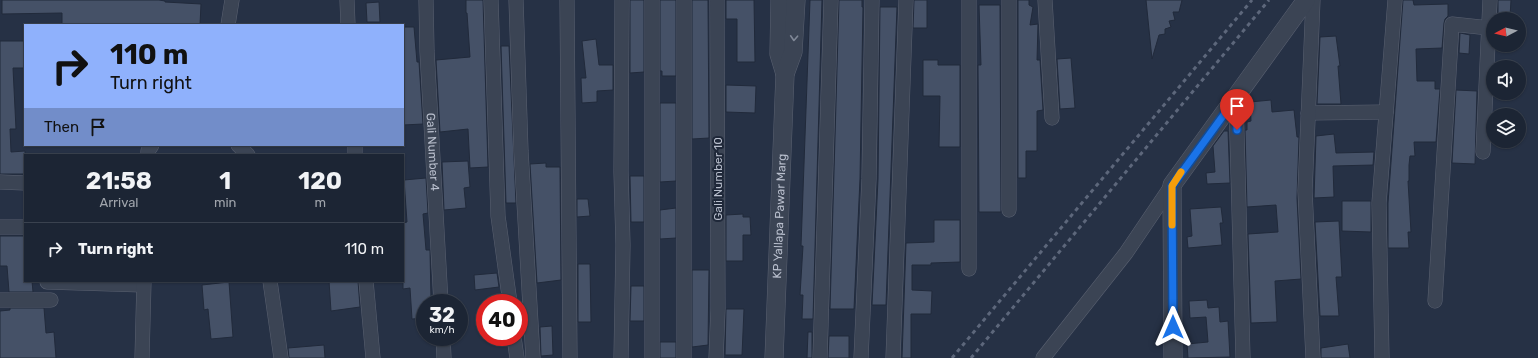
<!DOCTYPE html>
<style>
:root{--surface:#1c2534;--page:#252d3c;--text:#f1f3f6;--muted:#a0a5ac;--line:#3a424f}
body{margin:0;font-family:Rubik,sans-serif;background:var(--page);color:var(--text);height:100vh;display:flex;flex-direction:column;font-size:15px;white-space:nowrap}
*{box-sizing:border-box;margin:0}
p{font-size:13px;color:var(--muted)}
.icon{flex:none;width:22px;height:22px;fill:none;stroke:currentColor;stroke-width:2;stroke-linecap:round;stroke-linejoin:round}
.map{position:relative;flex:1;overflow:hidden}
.panel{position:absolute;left:24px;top:154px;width:380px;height:128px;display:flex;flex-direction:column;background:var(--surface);border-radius:0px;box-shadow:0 1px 3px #0004,0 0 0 1px var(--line)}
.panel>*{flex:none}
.hud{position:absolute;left:24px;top:24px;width:380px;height:122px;border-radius:0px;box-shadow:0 1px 3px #0004,0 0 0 1px var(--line);background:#8fb1fc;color:#111;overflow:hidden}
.needle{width:26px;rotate:263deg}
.buttons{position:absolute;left:1486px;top:12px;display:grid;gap:8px}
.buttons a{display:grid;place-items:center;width:40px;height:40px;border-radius:50%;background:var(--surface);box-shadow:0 1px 3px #0004,0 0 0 1px var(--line);font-size:20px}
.speed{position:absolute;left:416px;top:294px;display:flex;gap:8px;font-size:20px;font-weight:700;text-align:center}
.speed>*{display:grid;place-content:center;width:52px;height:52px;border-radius:50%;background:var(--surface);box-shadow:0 1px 3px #0004,0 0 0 1px var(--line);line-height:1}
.speed small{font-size:10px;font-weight:400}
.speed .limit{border:6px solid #d22;background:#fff;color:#111}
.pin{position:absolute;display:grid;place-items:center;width:34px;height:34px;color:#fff;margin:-41px -17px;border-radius:50% 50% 50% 0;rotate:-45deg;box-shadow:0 0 4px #0007}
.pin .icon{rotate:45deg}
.me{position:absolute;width:44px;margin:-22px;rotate:0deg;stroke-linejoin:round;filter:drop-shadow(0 0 3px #0008)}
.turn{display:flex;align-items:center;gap:14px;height:84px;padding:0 20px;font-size:18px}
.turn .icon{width:52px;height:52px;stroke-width:2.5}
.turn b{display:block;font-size:28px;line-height:34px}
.then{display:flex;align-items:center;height:38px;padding:0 20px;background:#0003;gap:8px;font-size:15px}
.eta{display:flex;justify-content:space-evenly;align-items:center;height:68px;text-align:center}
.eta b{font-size:24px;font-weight:700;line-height:28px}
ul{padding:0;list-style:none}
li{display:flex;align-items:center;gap:12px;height:52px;padding:0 20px;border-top:1px solid var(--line)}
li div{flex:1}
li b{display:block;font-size:15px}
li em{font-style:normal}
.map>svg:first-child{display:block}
.building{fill:#455167;stroke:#212a3b}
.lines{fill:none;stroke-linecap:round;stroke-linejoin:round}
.minor-casing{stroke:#5a6171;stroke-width:15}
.tertiary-casing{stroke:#5a6171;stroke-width:19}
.minor{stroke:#3b4454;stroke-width:14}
.tertiary{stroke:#3b4454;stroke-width:18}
.rail{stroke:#5d677b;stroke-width:3;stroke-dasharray:4 4;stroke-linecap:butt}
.oneway{stroke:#808897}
.route-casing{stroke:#114b97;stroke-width:10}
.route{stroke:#1a73e8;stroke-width:7}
.slow{stroke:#f59e0b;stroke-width:7}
.labels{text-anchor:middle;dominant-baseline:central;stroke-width:4;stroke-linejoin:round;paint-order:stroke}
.street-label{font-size:12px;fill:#b9bfcd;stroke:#1f2839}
</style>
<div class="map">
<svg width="1538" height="358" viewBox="0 0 1538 358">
<rect width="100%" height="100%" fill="#263145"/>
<path class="building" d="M2 0H159L165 1V2L201 4 200 25H62V13L2 14Z
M466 0H483L488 167 470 168 468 129 440 132 436 60 470 57 467 13H466Z
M630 0H644V72L630 73Z
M660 0H676V76H662V71H660Z
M692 0H708L709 138 692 139Z
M726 0H754L755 62H737V19H726Z
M810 0H822L813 319H802L803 295H800L803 246H801Z
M839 0H862V7H863L860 179 854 309H830Z
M914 0H927V28H913Z
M1018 0H1029V5L1033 7 1030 25 1038 24 1037 60H1040L1043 110 1037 111V151H1026V178H1018Z
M1146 0H1182L1179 12H1173L1175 20 1169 21 1171 27 1165 29V34L1159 35 1152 59Z
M1403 0H1413L1414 5 1448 4V16L1445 19 1444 23 1442 48 1416 49 1417 81H1435V89H1440L1436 142H1414L1415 156H1410L1409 165V181H1408L1411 232H1408L1409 248H1388V203Z
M1498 0H1511L1510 17 1498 16Z
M379 2 380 22H367L366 3Z
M979 5H1000L1001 212H979L978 65H981Z
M880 7H897L886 305H872L878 179Z
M403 27H414L417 62H419L423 124 403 125Z
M1460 33 1470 35 1469 54 1459 53Z
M1336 36 1340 66H1338L1341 104H1317L1320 37Z
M596 39 599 65H613V90L597 91V102L582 103 581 78H586L582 41Z
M0 41H25V68H13L16 129H10L11 152 25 151V174H0Z
M501 46H509L516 203H506Z
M1071 58 1075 108 1060 109 1057 59Z
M923 60H938V65H960V147H939L940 96H923Z
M726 85 756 86 755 113 726 112Z
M1456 90 1477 91 1475 164 1452 163Z
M1271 100 1272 112 1294 110 1297 137H1299L1297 198 1301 279 1275 281 1277 322 1251 323 1248 234 1278 232 1276 205 1247 207 1245 130H1247V122L1251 121 1250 102Z
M660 103H676V181L660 182Z
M1224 131H1228L1230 183 1207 184 1206 173 1215 172 1213 146Z
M1334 134 1336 153 1374 152 1373 165 1333 166 1334 197 1314 198 1316 136Z
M468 161 470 187 464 188 466 208 444 210 442 162Z
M546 163V167H560L561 280 537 283 530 164Z
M630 176H644V222H631Z
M426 178 428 213 423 214 426 250H430L431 298 427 303H425V318L412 319 410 288 403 289V223L407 222 404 180Z
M577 199H588L590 216 577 217Z
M1342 201H1371V232L1342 231Z
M1221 207 1223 223H1220L1222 245 1188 248 1187 237 1192 236 1190 209Z
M676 208V238L660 239V210Z
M743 214V217H750L751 235H743V261H726V215Z
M934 220H960V262L931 263V265H912V290L932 291 931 314H911V358H902L906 243 934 242Z
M1339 221 1342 277H1336L1339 316H1320L1315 222Z
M0 236H25V281H32L33 292H9L7 266H0Z
M578 264H590L591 322H578Z
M692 270H709L708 345 692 347Z
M497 273 499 287 475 290 474 275Z
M329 281H358L360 307 331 311Z
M229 282 233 337 211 339 208 309 204 310 202 285Z
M631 286H644V321H630Z
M1207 300 1208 308 1219 307 1220 322 1228 321 1230 357 1188 358 1187 344 1208 342 1206 317 1190 318 1189 301Z
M10 308H44L46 333 54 332 56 358H0V311L10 310Z
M726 309H744L742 355H725Z
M552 326 553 355 541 356 540 327Z
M808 332H812V358H807Z
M829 336H849V358H828Z
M660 342H676V358H660Z
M1348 344 1350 358H1321V348Z
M324 345 325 358H289L288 348Z"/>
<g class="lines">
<defs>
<g id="minor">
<path d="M347 0 348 25"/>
<path id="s1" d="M426 0 427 51 441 303"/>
<path d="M491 0 498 216 510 303"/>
<path d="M516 0 521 151 533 358"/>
<path d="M567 0 570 358"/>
<path d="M652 0V358"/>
<path d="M1045 0 1052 118"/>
<path d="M228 25 232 0"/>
<path d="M1236 98 1243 358"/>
<path d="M1308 113 1386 112"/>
<path d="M238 145 248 155"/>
<path d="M355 145V155"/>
<path d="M1483 152 1490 0"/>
<path d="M148 155V151L152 145"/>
<path d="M0 182 25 183"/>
<path d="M1009 210V0"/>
<path d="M0 227H25"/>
<path d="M969 269V0"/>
<path d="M270 281 281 358"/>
<path d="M366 281 373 358"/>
<path d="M47 282 143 285"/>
<path d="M0 300H51"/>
<path d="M1435 301 1452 24 1489 28"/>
<path d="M443 337 444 358"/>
<path d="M514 337 517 358"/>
<path d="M142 358 144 281"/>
<path d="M621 358 623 245 621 172 622 0"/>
<path d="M684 358V0"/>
<path d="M716 358 718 309 717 0"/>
<path d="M820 358 831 0"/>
<path d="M861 358 869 179 872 0"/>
<path d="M893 358 906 0"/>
<path d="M1043 358 1126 253 1172 185"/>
<path d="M1313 358 1305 191 1313 0"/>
<path d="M1382 358 1379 203 1395 0"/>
</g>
<g id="tertiary">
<path d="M780 0 779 54 785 74"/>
<path id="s2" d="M774 358 785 74 793 52 796 0"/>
<path d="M1173 358 1172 185 1306 0"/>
</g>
</defs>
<use href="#minor" class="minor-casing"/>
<use href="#tertiary" class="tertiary-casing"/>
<use href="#minor" class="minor"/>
<use href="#tertiary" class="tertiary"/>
<path class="rail" d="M952 358 1252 0
M971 358 1269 0"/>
</g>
<defs><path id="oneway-chevron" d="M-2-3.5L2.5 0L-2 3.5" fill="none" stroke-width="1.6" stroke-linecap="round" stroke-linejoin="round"/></defs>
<use class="oneway" href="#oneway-chevron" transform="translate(794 38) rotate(93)"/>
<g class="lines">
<defs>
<path id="route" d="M1173 327 1172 186 1236 98 1237 130"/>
</defs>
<use href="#route" class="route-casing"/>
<use href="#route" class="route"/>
<path class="slow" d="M1172 225V186L1181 172"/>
</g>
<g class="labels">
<g class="street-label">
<text stroke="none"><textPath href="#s1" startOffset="152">Gali Number 4</textPath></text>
<text transform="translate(718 179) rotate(-90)">Gali Number 10</text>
<text stroke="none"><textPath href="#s2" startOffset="142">KP Yallapa Pawar Marg</textPath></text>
</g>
</g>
</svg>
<div class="buttons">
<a><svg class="needle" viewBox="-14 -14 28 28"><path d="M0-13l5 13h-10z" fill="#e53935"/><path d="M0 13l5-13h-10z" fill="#a0a5ac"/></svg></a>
<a><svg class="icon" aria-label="sound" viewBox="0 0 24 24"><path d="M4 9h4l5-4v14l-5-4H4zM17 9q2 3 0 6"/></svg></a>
<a><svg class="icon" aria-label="layers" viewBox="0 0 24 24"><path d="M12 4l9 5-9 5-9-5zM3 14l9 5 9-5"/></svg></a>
</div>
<div class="speed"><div>32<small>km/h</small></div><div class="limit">40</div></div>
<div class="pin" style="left:1237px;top:130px;background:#d93025"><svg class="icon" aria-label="arrive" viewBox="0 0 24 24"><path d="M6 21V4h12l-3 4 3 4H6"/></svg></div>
<svg class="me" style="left:1173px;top:327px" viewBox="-20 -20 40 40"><path d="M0-17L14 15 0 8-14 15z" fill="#1a73e8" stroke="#fff" stroke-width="4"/></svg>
<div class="hud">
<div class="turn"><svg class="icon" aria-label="right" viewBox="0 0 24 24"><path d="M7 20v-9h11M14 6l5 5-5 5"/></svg><div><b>110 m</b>Turn right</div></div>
<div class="then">Then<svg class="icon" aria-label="arrive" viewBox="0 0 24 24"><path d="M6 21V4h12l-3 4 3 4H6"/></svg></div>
</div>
<section class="panel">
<div class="eta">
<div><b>21:58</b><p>Arrival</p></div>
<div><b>1</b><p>min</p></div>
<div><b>120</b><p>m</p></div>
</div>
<ul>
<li><svg class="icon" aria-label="right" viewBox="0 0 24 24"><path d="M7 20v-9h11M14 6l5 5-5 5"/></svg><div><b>Turn right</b></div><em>110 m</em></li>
</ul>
</section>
</div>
